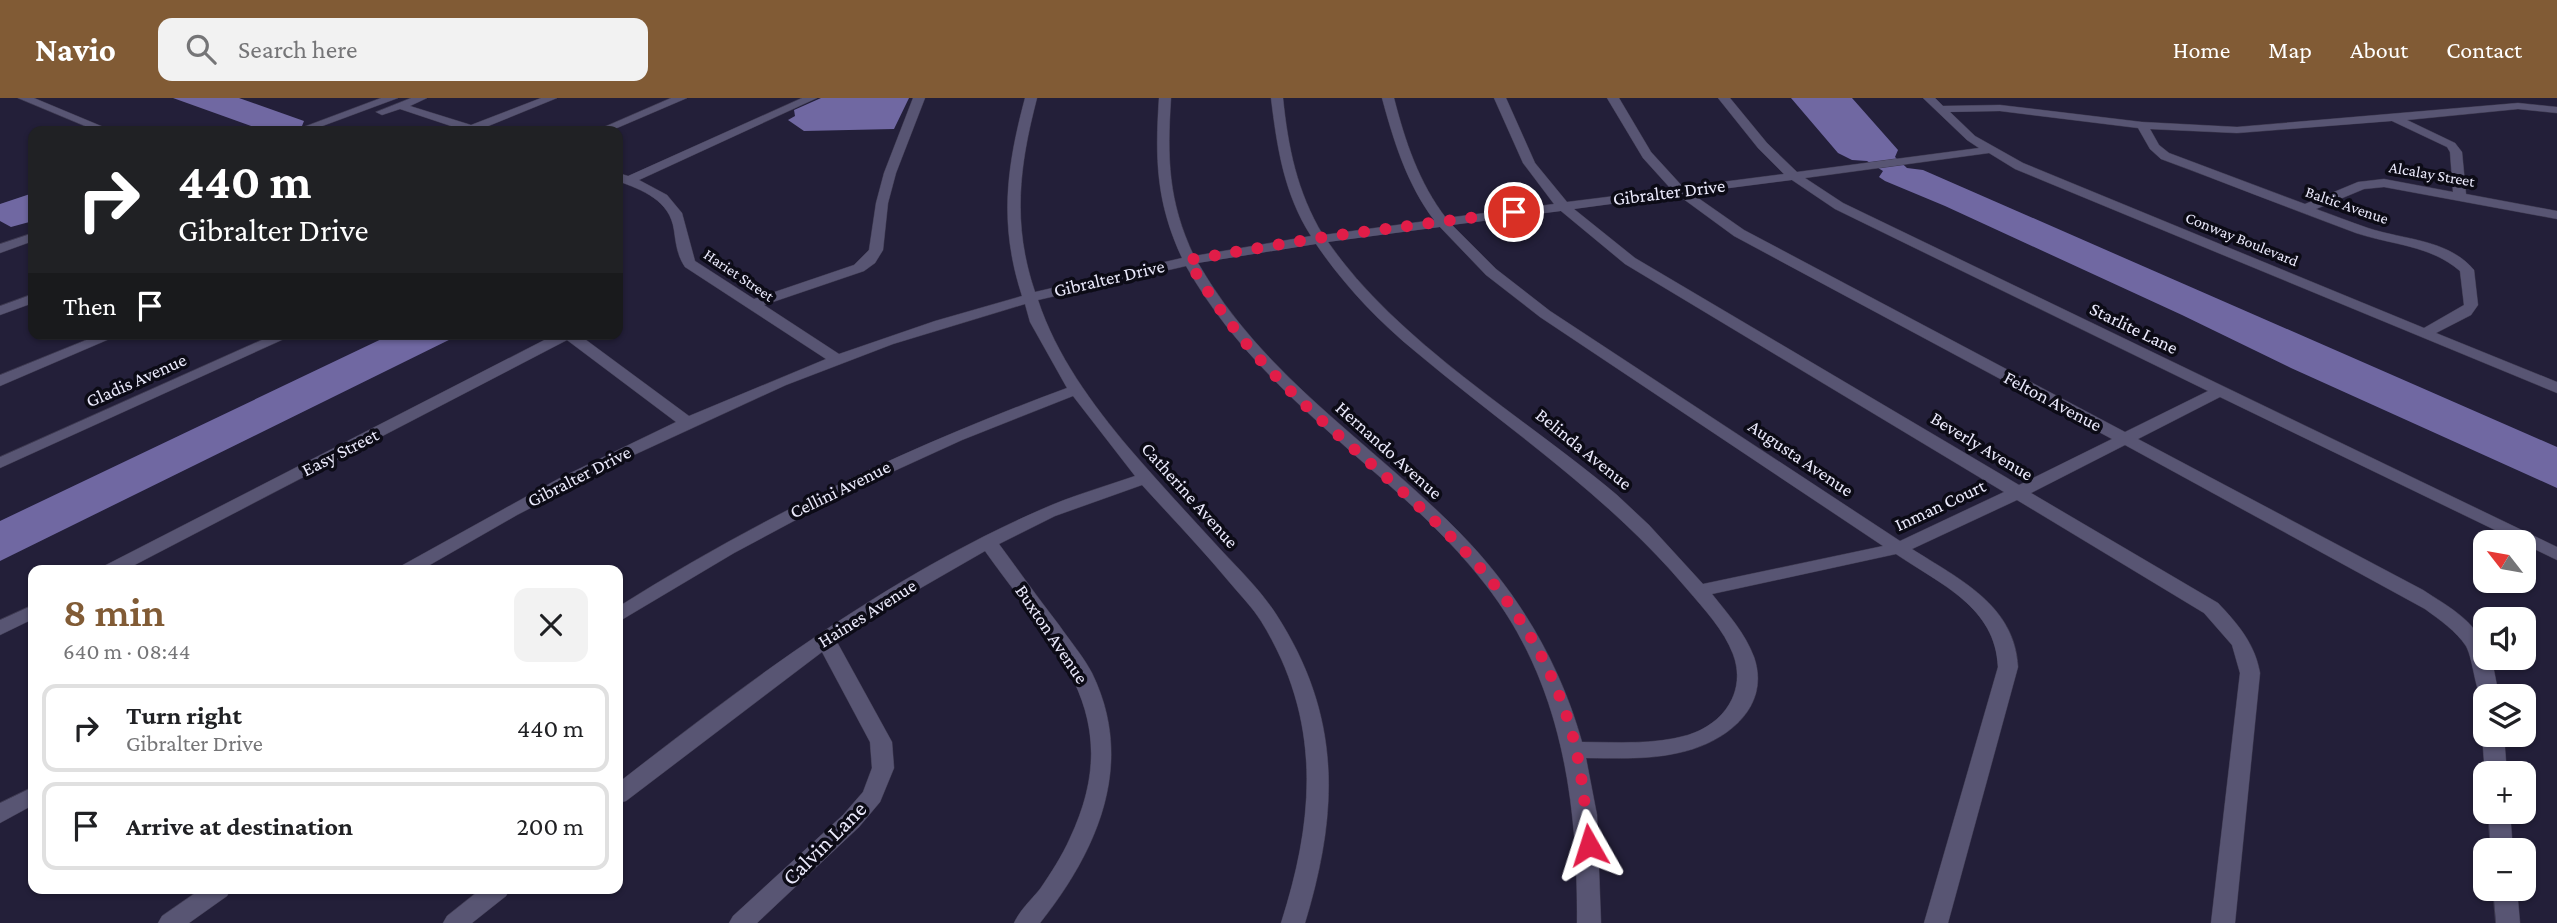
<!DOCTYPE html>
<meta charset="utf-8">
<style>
:root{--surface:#fff;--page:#f2f2f2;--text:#202124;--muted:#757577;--line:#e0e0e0;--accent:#815b35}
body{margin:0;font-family:"Crimson Pro",serif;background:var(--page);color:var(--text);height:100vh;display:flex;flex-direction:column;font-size:26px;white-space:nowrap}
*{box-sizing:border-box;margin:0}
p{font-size:23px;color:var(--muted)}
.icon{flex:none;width:38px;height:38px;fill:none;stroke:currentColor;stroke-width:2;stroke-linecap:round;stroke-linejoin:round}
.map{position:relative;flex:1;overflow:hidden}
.drawer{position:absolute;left:28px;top:467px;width:595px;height:329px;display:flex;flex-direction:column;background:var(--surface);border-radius:14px;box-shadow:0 2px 5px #0004}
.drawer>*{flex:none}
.banner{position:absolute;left:28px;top:28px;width:595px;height:214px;border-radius:14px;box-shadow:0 2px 5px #0004;background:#202124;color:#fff;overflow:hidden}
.needle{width:46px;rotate:301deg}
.tools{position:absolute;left:2473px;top:432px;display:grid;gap:14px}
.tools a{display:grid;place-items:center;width:63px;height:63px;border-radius:14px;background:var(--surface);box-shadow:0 2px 5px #0004;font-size:35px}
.pin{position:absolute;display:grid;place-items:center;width:60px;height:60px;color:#fff;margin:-30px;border:4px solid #fff;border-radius:50%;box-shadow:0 2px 7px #0007}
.me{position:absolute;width:77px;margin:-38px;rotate:354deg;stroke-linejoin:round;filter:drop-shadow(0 0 5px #0008)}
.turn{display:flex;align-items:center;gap:24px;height:147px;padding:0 35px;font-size:32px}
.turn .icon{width:91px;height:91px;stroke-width:2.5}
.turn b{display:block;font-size:49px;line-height:60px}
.then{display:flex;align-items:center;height:66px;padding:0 35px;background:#0003;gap:14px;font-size:26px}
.round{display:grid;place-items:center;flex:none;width:74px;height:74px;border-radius:14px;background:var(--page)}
.overview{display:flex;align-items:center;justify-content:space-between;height:119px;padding:0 35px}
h1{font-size:42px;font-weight:600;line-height:52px;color:var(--accent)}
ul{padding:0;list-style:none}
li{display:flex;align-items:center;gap:21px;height:88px;margin:0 14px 10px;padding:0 21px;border:4px solid var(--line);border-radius:14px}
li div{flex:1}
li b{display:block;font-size:26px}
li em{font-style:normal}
header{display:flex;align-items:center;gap:42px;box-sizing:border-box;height:98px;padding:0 35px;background:var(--accent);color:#fff}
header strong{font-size:33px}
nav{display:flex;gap:38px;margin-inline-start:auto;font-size:24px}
.search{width:490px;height:63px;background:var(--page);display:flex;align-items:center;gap:18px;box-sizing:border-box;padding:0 24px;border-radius:14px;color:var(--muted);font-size:26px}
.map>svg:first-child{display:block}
.water{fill:#7068a2}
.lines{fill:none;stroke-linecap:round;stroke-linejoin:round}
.minor-casing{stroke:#3e3a50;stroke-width:1}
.minor{fill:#585573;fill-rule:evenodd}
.route{stroke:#e11d48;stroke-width:12;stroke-dasharray:0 21.6}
.labels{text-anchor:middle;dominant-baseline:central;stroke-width:7;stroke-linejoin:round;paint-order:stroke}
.far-street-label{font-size:16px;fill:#ebeafc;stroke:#0c0b16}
.street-label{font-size:19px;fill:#ebeafc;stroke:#0c0b16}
.near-street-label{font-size:23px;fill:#ebeafc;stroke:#0c0b16}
</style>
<header>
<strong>Navio</strong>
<div class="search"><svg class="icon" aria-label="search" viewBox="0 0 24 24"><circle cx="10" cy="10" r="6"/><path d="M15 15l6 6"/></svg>Search here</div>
<nav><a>Home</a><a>Map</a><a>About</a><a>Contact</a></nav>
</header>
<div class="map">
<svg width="2557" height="825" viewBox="0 0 2557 825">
<rect width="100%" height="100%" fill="#231f39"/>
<path class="water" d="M173 0H239L304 23 302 28 287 33H265Z
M821 0H909L894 31 804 33 788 22 795 18 794 12Z
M1791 0H1852L1898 52 1895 59 1907 70 1923 72 2557 349V390L2291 270 2182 217 1945 108 1885 83 1879 79 1883 73 1867 63 1852 62 1838 55Z
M33 95V123L11 129 0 123V106Z
M392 236H461L0 463V423Z"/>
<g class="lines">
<defs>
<path id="minor" d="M18 0H34L113 33H97Z
M381 0H398L309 33H293Z
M411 0H427L410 8 471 27 541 0H557L481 31 483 33H466L400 11 382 17 376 14Z
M671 0H687L610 33H595Z
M802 0H817L639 82 667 97 682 115 695 163 754 201 854 167 869 152 876 105 884 75 913 0H925L896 75 888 105 883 152 875 165 864 173 764 207 839 256 935 223 1022 198C999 127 1006 71 1025 0H1037C1019 69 1012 126 1035 194L1182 160C1156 104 1155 61 1159 0H1171C1167 60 1168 103 1194 158L1311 138C1284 96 1277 49 1271 0H1283C1288 49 1297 94 1323 137L1434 122C1407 86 1394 44 1382 0H1394C1405 43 1419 85 1446 120L1554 106 1523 65 1494 0H1506L1535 65 1567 104 1671 91 1643 60 1607 0H1619L1651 54 1683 89 1784 76 1758 50 1718 0H1730L1767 45 1797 74 1979 50 1967 42 1923 0H1935L1943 8 2000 7 2142 24 2237 29 2518 5 2557 9V15L2518 11 2407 22 2455 45 2462 54 2466 96 2557 113V121L2384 89 2364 91 2316 111C2333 117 2350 124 2368 130 2404 142 2448 141 2474 172L2478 207 2471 217 2436 235 2557 284V295L2015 71 1989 55 1805 80 1843 105 2557 449V462L2220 299 2138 341 2423 492C2447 508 2485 527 2485 560L2492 562 2499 598H2485V604C2475 598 2474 563 2466 548 2456 533 2440 522 2425 511L2125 347 2031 395 2218 505C2238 526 2255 546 2260 575L2235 825H2211L2240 575 2232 547 2204 515 2017 402 1912 451C1959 481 2015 507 2018 569L1948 825H1924L1998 569C1996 509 1940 486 1896 456L1712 496C1728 516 1745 535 1754 559 1772 611 1723 646 1678 655 1648 662 1617 660 1586 660L1597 717 1601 825H1577C1578 704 1562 584 1485 486 1450 441 1408 403 1365 366 1297 306 1231 248 1186 168L1038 202C1056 257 1092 306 1129 350 1159 385 1190 418 1221 452 1240 472 1261 493 1276 516 1342 618 1339 713 1305 825H1281C1315 719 1322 622 1261 523 1253 510 1241 498 1231 486 1203 452 1172 420 1142 387L1055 418 999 446C1019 473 1038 500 1059 527 1070 543 1083 558 1092 575 1136 665 1098 752 1040 825H1014C1020 812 1031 802 1040 791 1051 775 1062 758 1070 740 1129 615 1053 549 985 453L912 495 837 544 892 644 894 670 880 704 859 729 757 825H729L733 818 843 717 863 694 872 670 870 644 822 554 626 703 618 705V685C750 582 885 480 1040 412 1071 398 1103 389 1135 378L1073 298 962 342 846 395 734 455 618 524V509C760 419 910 348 1067 290L1030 224 1025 206 893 246 786 287 623 362 517 417 421 472H399L401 468 558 381 676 324 567 242 125 472H102L104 468 556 236H578L689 318 826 261 685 169C677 157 676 146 674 132 670 102 642 92 618 83V75L628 78ZM2000 13 2138 30 2150 51 2161 61C2226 85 2291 111 2356 135 2392 147 2430 147 2460 173L2464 207 2424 230 2023 65 1975 38 1950 14ZM2392 23 2447 49 2450 54 2453 94 2384 81 2358 84 2305 106 2169 55 2159 47 2150 31 2237 35ZM1792 82 1835 111 2208 293 2125 334 1744 132 1691 95ZM1678 97 1734 138 2112 341 2019 387 1635 160 1574 111ZM1561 113 1625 166 2004 394 1900 443 1550 213 1496 171 1452 127ZM1440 129 1486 177 1540 219 1883 448 1703 486 1649 427 1617 397C1523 318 1398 245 1328 144ZM1316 146C1344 187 1378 223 1416 254 1509 332 1609 398 1687 491 1704 511 1724 532 1733 556 1747 593 1724 626 1688 637 1654 647 1617 644 1582 644 1560 565 1518 494 1460 435 1370 343 1264 280 1198 165Z
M33 135V143L0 155V146Z
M33 196V205L0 217V208Z
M101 236H121L0 288V277Z
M275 236H295L0 370V359Z
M33 507V521L0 537V522Z
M2485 633V637H2504L2507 676H2485L2482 637Z
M33 689V707L0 725V705Z
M2488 714H2510L2513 752H2491Z
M201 791H231L227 798 189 825H158L162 818Z
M481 791H510L506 798 472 825H443L447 818Z
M2493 791H2517L2520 825H2496Z"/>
</defs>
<use href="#minor" class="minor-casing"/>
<use href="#minor" class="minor"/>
</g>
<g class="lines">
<path class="route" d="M1514 114 1317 140 1188 162C1211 200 1236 236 1266 268 1381 390 1520 458 1571 632 1582 669 1585 710 1589 747"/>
</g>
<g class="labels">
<g class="far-street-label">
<text transform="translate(2432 76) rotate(10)">Alcalay Street</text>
<text transform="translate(2347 107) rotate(19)">Baltic Avenue</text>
<text transform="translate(2242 141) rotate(22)">Conway Boulevard</text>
<text transform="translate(739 177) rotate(34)">Hariet Street</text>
</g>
<g class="street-label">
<text transform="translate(1669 94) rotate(-7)">Gibralter Drive</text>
<text transform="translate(1109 180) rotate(-13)">Gibralter Drive</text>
<text transform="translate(2134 230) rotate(26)">Starlite Lane</text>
<text transform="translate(136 282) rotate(-24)">Gladis Avenue</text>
<text transform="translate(2053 303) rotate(28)">Felton Avenue</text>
<text transform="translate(1982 348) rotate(31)">Beverly Avenue</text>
<text transform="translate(1584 351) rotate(39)">Belinda Avenue</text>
<text transform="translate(1389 352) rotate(42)">Hernando Avenue</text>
<text transform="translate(340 354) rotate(-27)">Easy Street</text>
<text transform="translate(1801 360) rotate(34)">Augusta Avenue</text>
<text transform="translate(579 378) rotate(-27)">Gibralter Drive</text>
<text transform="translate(840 391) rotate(-26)">Cellini Avenue</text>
<text transform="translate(1190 397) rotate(48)">Catherine Avenue</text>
<text transform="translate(1940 407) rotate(-25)">Inman Court</text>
<text transform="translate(867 515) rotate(-32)">Haines Avenue</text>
<text transform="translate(1052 536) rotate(56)">Buxton Avenue</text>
</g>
<g class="near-street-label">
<text transform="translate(824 745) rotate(-45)">Calvin Lane</text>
</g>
</g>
</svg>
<div class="tools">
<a><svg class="needle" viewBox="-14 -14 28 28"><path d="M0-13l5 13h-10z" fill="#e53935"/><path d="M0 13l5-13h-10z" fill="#757577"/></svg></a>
<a><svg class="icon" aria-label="sound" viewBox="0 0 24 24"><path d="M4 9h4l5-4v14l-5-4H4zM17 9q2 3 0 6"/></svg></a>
<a><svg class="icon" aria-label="layers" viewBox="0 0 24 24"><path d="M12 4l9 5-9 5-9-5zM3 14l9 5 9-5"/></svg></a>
<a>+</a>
<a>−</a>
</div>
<div class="pin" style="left:1514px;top:114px;background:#d93025"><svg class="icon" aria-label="arrive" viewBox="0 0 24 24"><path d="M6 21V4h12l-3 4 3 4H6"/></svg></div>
<svg class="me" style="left:1589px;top:747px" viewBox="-20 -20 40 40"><path d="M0-17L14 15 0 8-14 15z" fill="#e11d48" stroke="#fff" stroke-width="4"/></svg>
<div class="banner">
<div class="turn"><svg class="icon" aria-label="right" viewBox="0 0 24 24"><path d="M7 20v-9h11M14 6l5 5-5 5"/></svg><div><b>440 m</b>Gibralter Drive</div></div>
<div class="then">Then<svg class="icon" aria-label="arrive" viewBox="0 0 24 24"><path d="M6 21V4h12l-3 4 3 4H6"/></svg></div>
</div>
<section class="drawer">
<div class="overview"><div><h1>8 min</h1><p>640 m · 08:44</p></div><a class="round"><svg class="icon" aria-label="close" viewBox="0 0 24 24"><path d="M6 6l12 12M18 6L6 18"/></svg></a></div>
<ul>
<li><svg class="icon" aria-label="right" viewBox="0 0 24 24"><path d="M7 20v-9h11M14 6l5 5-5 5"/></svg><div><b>Turn right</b><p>Gibralter Drive</p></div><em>440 m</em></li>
<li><svg class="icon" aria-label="arrive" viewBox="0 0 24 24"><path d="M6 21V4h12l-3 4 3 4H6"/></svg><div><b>Arrive at destination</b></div><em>200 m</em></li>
</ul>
</section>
</div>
